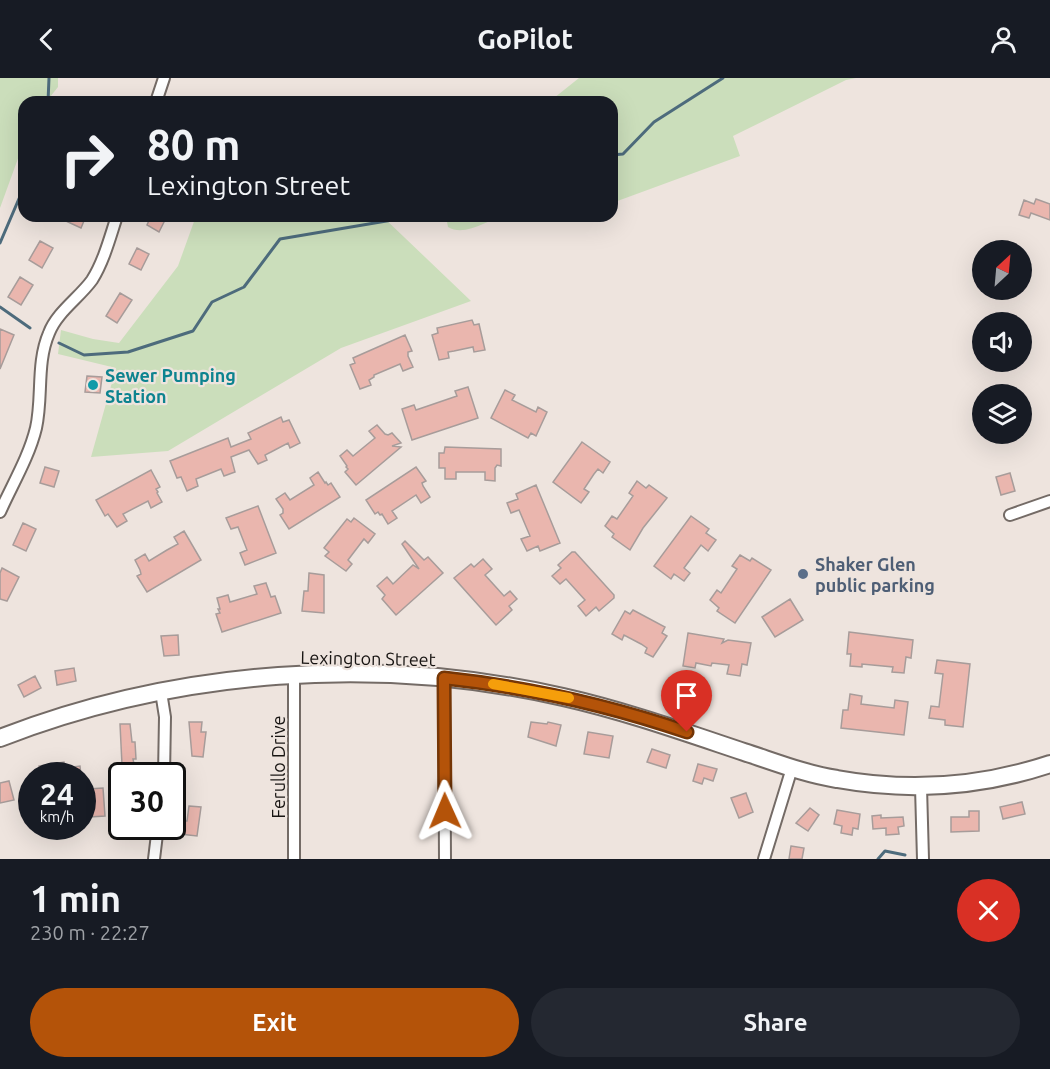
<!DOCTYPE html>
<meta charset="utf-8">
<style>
:root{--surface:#171b24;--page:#242831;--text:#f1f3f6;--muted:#9ea1a6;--accent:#b45309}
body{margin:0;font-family:Ubuntu,sans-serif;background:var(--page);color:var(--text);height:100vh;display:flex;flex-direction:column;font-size:22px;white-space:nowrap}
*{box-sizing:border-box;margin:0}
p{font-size:20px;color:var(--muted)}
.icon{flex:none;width:33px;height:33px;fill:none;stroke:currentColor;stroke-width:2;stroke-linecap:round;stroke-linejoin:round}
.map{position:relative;height:781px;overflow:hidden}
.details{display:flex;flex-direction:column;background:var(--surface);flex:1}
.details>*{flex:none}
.guide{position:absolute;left:18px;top:18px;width:600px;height:126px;border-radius:18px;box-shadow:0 6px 24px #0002;background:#171b24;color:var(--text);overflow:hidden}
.needle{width:39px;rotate:26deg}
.buttons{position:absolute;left:972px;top:162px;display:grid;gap:12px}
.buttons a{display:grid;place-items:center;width:60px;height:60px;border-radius:50%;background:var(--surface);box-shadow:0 6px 24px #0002;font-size:30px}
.speed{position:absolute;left:18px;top:684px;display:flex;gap:12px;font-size:30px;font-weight:700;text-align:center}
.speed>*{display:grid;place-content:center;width:78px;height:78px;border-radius:50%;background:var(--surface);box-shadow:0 6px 24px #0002;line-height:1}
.speed small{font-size:15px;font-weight:400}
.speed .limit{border:3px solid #111;border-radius:9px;background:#fff;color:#111}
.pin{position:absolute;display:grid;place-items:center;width:51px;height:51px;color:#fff;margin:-62px -26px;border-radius:50% 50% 50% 0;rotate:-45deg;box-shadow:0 0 6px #0007}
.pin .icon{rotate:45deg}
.me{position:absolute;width:66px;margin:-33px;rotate:359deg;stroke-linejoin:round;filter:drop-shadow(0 0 4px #0008)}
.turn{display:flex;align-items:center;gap:21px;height:126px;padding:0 30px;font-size:27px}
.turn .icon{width:78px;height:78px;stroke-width:2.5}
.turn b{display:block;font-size:42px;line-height:51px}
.round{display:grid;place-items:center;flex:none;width:63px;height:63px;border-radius:32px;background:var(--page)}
.overview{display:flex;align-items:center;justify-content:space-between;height:102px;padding:0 30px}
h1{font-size:36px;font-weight:700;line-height:45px}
.primary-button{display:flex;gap:12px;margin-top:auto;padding:12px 30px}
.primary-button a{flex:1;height:69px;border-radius:36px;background:var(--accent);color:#fff;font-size:24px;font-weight:700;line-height:69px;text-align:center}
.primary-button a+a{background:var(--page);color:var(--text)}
header{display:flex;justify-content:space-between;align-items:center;height:78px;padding:0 30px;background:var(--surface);font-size:27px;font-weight:700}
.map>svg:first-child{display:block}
.green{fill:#cbdebb}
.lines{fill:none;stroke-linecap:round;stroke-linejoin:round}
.stream{stroke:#4d6b7c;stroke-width:3}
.building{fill:#eab6ae;stroke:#a79c9a;stroke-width:1.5}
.minor-casing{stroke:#746b66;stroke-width:14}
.primary-casing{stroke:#746b66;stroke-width:20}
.minor{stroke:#fff;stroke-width:10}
.primary{stroke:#fff;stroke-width:16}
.route-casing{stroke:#753606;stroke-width:15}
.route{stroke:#b45309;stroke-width:10}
.slow{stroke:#f59e0b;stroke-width:10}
.culture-dot{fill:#0f9aa8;stroke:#eee4de;stroke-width:2}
.service-dot{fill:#5c6f8a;stroke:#eee4de;stroke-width:2}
.labels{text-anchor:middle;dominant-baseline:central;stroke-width:4.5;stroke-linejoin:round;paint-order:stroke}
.culture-label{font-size:18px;font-weight:bold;fill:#0d838f;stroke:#eee4de;text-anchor:start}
.service-label{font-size:18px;font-weight:bold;fill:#4e5e75;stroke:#eee4de;text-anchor:start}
.street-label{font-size:18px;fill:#171412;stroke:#eee4de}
</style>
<header><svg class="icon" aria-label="back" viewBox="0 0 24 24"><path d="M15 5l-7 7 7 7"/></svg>GoPilot<svg class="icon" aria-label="person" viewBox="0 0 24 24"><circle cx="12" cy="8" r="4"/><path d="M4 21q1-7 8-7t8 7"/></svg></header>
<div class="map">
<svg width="1050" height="781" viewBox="0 0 1050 781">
<rect width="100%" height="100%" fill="#eee4de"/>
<path class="green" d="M0 0H58V9L46 24H24V64L0 130Z
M579 0H856L846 2 733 58 740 78 612 125V24H549Z
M196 138H382L471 223 341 270 168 373 91 379 116 290 58 276 61 252 93 261 119 265 178 188Z
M453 138H507C488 140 466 160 448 149L447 144Z"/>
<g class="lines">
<path class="stream" d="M48 24 49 0
M612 77 623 76 654 44 723 0
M0 165 24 109
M0 229 30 250
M59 265 84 277 128 274 193 253 212 224 244 209 280 161 416 138
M878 781 885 773 905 777"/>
</g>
<path class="building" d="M1036 121 1050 126V142L1031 135 1029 140 1019 137 1024 122 1034 126Z
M55 138H86L81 150Z
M151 138H167L159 154 147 147Z
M40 163 53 170 42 190 29 182Z
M137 170 149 176 141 192 129 186Z
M20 199 33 207 21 227 8 219Z
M120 215 132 222 117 245 106 238Z
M472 242 474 247 479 246 485 272 474 274 473 269 454 273 448 274 449 280 439 282 432 257 438 255 437 250Z
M0 251 14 257 0 291Z
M405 257 412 273 408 274V278L413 289 403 293 400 286 374 297V299L369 302 371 307 360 311 350 287 355 285 353 280Z
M87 298 102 299 100 315 85 314Z
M468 309 478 340 412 362 402 331 414 327 416 332 457 318 455 313Z
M505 312 515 317 512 322 536 334 538 329 547 334 536 358 531 355 528 360 491 340Z
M281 339 283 344 289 342 300 365 290 370 288 365 271 374 265 377 267 382 258 386 249 372 231 379 235 394 224 398 221 391 196 401 198 408 187 413 181 399 177 400 170 383 228 360 231 369 251 361 248 355Z
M377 347 385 356 388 357 392 355 401 365 392 368 401 369 356 407 345 394 348 391 346 389 347 388 340 378 347 372 353 378 375 360 369 353Z
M582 364 610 384 603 395 598 391 594 396 584 411 589 414 581 425 553 404Z
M445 369 501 371V388L497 387 495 390V403L485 402V394H456V401H445V390H439V375H444Z
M45 389 59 393 54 409 40 405Z
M416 389 426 403 422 405 423 408 430 419 421 425 416 417 392 433 397 440 388 446 382 436 380 437 378 434 375 436 366 422Z
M151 392 160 409 156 411 158 414 157 415 162 424 151 430 148 423 123 436 127 443 117 449 108 436 105 438 96 422Z
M318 394 325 405 326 404 328 407 331 405 340 419 289 451 280 437 283 435V431L276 421 285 415 290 422 314 407 310 400Z
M1010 395 1015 413 1001 417 996 399Z
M637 403 646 410 649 407 667 420 643 450 630 472 612 459 614 456 605 448 612 438 617 441 633 418 629 415Z
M536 407 560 465 540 473 538 468 527 473 521 461 530 458 519 432 511 435 507 425 518 421 516 416Z
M258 428 276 475 245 487 240 475 247 472 238 449 231 451 226 440Z
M691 438 709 451 706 455 716 462 708 473 701 467 684 490 690 495 684 503 674 496 671 501 654 488Z
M354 440 375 456 368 465 364 461 348 482 352 486 346 493 325 478 329 474 324 470 347 441 351 444Z
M23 445 36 451 26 473 13 467Z
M184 453 201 482 147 514 137 498 141 496 140 492 135 482 145 476 149 483 167 472 178 466 174 459Z
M405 463 424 482 428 479 443 495 396 537 382 521 385 517 377 508 387 499 393 506 413 487 419 491 402 466Z
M572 474H575L614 517V520L599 533 596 529 586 538 578 528 585 522 566 501 560 506 552 498 561 490 558 487Z
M740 477 750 483 752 480 771 492 735 545 717 533 719 530 710 522 717 512 721 515 737 491 732 488Z
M483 481 492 491 485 497 504 518 510 513 517 521 509 528 512 532 496 547 454 500 471 486 474 489Z
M2 490 19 499 7 523 0 521V495Z
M309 495 324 497V535L302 533 304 513H308Z
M266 505 271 519 275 518 281 535 222 554 216 536 220 535 218 531H220L217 520 228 517 230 524 257 516 254 508Z
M790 521 803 542 775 559 762 539Z
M633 532 665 549 662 555 667 558 653 579 645 575 647 570 641 566 624 557 622 562 612 556 625 533 630 536Z
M849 554 913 562 911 580 906 579 904 595 892 594 893 589 862 586V589L850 588 851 576H847Z
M688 555 724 561 722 565 728 562 751 565 747 587 742 586 740 598 727 596 729 587 712 585 711 588 696 585 695 590 683 588Z
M178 557 179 577 164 578 161 558Z
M937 582 970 586 963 649 945 647V642L929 640 931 628 939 629 943 596 935 595Z
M74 590 76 603 57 607 55 593Z
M35 598 41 610 24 619 18 607Z
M850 616 862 618 861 626 894 630 895 622 908 624 904 657 841 650 843 632H848Z
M189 644H202L201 654H206L203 679 192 678Z
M531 644 547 646 548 644 561 647 556 668 528 659Z
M120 646H130L132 664H135L136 681H133L134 686 122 687Z
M588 654 613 658 609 680 584 676Z
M652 671 670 677 666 690 647 684Z
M64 684 65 690 80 688 81 698H41L39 688Z
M698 686 717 691 713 703 704 700 702 706 693 703Z
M9 703 14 722 0 725V705Z
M103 710 105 738 90 739 88 711Z
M746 715 753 734 739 740 731 720Z
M1022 724 1025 736 1003 741 1000 729Z
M189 728 201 729 197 758 180 756 181 743H187Z
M810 730 819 737 808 753 796 745Z
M837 732 860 736 858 751 853 750 852 757 841 755 842 748 834 746Z
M969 733H979V753L951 754V739H969Z
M881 737V740L903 739 904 748 898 749 899 756 886 757V750L873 751 872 738Z
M791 768 804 770 802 781H789Z"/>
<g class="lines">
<defs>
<path id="minor" d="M156 24 164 0
M0 434C12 407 29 379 36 350 43 319 36 285 49 255 57 234 79 220 92 202 104 183 110 159 117 138
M1010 437 1050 423
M294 597V781
M444 600 445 781
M161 614 165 639 164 698
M921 709 923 781
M154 781 158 748
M764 781 792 690"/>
<path id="primary" d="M0 660C177 591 378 577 563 619 625 633 684 654 744 674 775 684 805 696 837 701 909 714 981 709 1050 686"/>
</defs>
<use href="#minor" class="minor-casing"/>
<use href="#primary" class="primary-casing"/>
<use href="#minor" class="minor"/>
<use href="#primary" class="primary"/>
</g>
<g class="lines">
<defs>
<path id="route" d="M445 733 444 600C527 609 608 627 687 654"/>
</defs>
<use href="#route" class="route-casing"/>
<use href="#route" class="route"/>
<path class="slow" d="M493 606 569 620"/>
</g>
<circle class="culture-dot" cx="93" cy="307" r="6"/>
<circle class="service-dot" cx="803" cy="496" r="6"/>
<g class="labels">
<g class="culture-label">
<text x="105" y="297">Sewer Pumping<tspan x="105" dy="21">Station</tspan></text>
</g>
<g class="service-label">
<text x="815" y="486">Shaker Glen<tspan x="815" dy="21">public parking</tspan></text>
</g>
<g class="street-label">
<text transform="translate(368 580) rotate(1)">Lexington Street</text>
<text transform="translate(278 689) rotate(-90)">Ferullo Drive</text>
</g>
</g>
</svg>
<div class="buttons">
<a><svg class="needle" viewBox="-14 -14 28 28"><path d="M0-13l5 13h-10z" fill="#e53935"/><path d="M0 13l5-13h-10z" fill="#9ea1a6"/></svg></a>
<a><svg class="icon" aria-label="sound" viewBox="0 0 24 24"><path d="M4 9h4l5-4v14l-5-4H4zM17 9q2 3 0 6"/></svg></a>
<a><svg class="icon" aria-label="layers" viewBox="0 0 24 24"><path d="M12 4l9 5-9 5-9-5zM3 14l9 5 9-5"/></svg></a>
</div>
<div class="speed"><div>24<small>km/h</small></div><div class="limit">30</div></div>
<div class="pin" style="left:687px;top:654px;background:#d93025"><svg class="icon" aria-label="arrive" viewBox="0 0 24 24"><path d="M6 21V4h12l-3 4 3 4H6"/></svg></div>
<svg class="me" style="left:445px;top:733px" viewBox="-20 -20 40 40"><path d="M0-17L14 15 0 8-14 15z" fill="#b45309" stroke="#fff" stroke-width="4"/></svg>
<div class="guide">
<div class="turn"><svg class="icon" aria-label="right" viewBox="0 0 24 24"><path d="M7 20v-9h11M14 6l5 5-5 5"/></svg><div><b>80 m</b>Lexington Street</div></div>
</div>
</div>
<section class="details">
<div class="overview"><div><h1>1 min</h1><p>230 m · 22:27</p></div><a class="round" style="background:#d93025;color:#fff"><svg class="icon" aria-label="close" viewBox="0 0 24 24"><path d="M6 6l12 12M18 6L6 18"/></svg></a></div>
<div class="primary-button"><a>Exit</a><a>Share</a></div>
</section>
